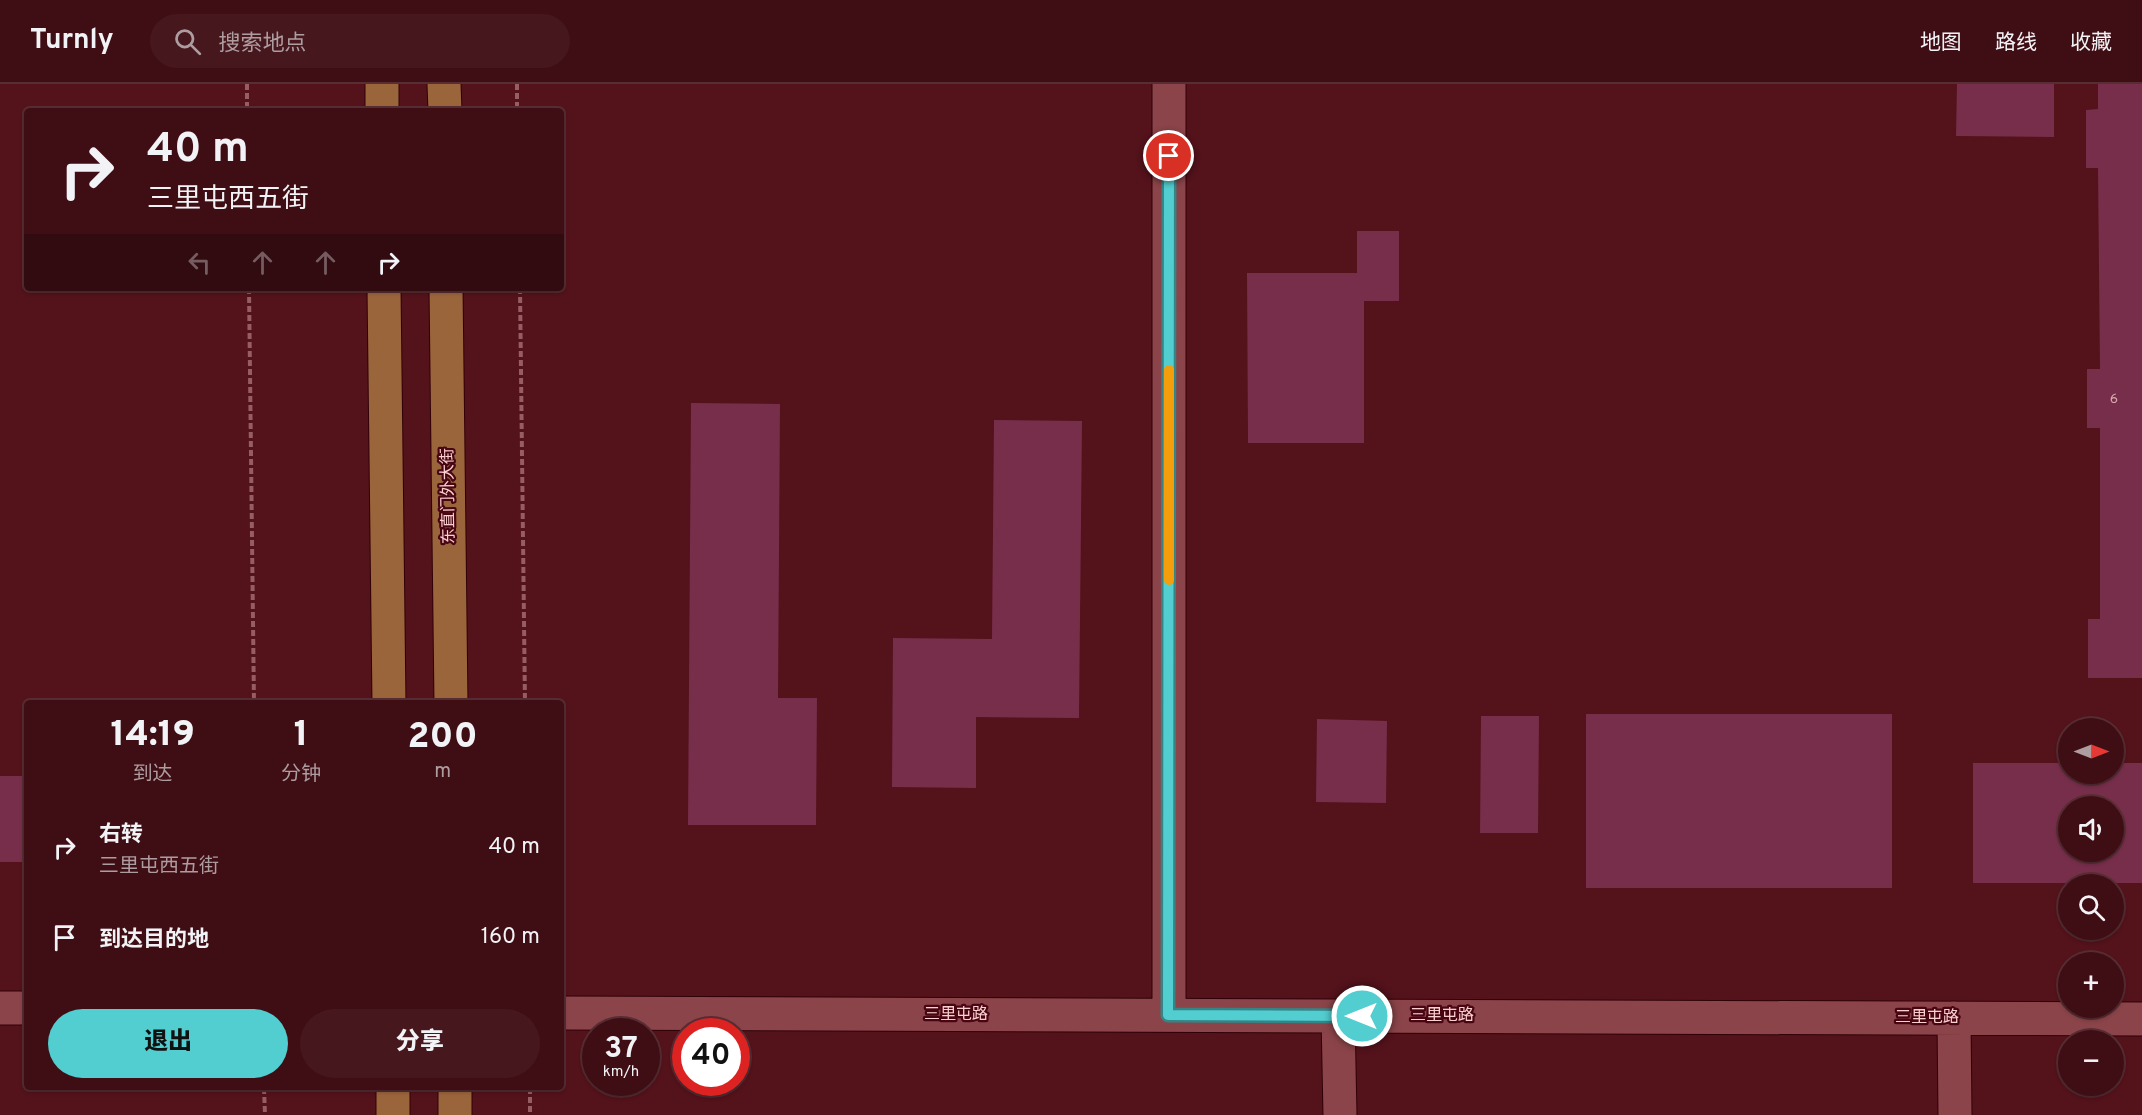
<!DOCTYPE html>
<html lang="zh">
<meta charset="utf-8">
<style>
:root{--surface:#3f0e14;--page:#46171d;--text:#f1f3f6;--muted:#ad9ca0;--line:#582e34;--accent:#52cdd0}
body{margin:0;font-family:Overpass,"Noto Sans SC",sans-serif;background:var(--page);color:var(--text);height:100vh;display:flex;flex-direction:column;font-size:22px;white-space:nowrap}
*{box-sizing:border-box;margin:0}
p{font-size:20px;color:var(--muted)}
.icon{flex:none;width:33px;height:33px;fill:none;stroke:currentColor;stroke-width:2;stroke-linecap:round;stroke-linejoin:round}
.map{position:relative;flex:1;overflow:hidden}
.details{position:absolute;left:24px;top:616px;width:540px;height:390px;display:flex;flex-direction:column;background:var(--surface);border-radius:6px;box-shadow:0 2px 4px #0004,0 0 0 2px var(--line)}
.details>*{flex:none}
.guide{position:absolute;left:24px;top:24px;width:540px;height:183px;border-radius:6px;box-shadow:0 2px 4px #0004,0 0 0 2px var(--line);background:#3f0e14;color:var(--text);overflow:hidden}
.needle{width:39px;rotate:90deg}
.controls{position:absolute;left:2058px;top:634px;display:grid;gap:12px}
.controls a{display:grid;place-items:center;width:66px;height:66px;border-radius:50%;background:var(--surface);box-shadow:0 2px 4px #0004,0 0 0 2px var(--line);font-size:30px}
.speed{position:absolute;left:582px;top:934px;display:flex;gap:12px;font-size:30px;font-weight:700;text-align:center}
.speed>*{display:grid;place-content:center;width:78px;height:78px;border-radius:50%;background:var(--surface);box-shadow:0 2px 4px #0004,0 0 0 2px var(--line);line-height:1}
.speed small{font-size:15px;font-weight:400}
.speed .limit{border:9px solid #d22;background:#fff;color:#111}
.pin{position:absolute;display:grid;place-items:center;width:51px;height:51px;color:#fff;margin:-26px;border:3px solid #fff;border-radius:50%;box-shadow:0 2px 6px #0007}
.me{position:absolute;width:66px;margin:-33px;rotate:270deg;stroke-linejoin:round;filter:drop-shadow(0 0 4px #0008)}
.turn{display:flex;align-items:center;gap:21px;height:126px;padding:0 24px;font-size:27px}
.turn .icon{width:78px;height:78px;stroke-width:2.5}
.turn b{display:block;font-size:42px;line-height:51px}
.lanes{display:flex;align-items:center;height:57px;padding:0 24px;background:#0003;justify-content:center;gap:30px;direction:ltr}
.lanes .off{opacity:.35}
.eta{display:flex;justify-content:space-evenly;align-items:center;height:102px;text-align:center}
.eta b{font-size:36px;font-weight:800;line-height:42px}
.button{display:flex;gap:12px;margin-top:auto;padding:12px 24px}
.button a{flex:1;height:69px;border-radius:36px;background:var(--accent);color:#111;font-size:24px;font-weight:800;line-height:69px;text-align:center}
.button a+a{background:var(--page);color:var(--text)}
ul{padding:0;list-style:none}
li{display:flex;align-items:center;gap:18px;height:90px;padding:0 24px}
li div{flex:1}
li b{display:block;font-size:22px}
li em{font-style:normal}
header{display:flex;align-items:center;gap:36px;box-sizing:border-box;height:84px;padding:0 30px;background:var(--surface);border-bottom:2px solid var(--line)}
header strong{font-size:28px}
nav{display:flex;gap:33px;margin-inline-start:auto;font-size:21px}
.search{width:420px;height:54px;background:var(--page);display:flex;align-items:center;gap:15px;box-sizing:border-box;padding:0 21px;border-radius:33px;color:var(--muted);font-size:22px}
.map>svg:first-child{display:block}
.building{fill:#772e4b;fill-rule:evenodd}
.lines{fill:none;stroke-linecap:round;stroke-linejoin:round}
.minor-casing{stroke:#310108;stroke-width:35}
.major-casing{stroke:#310108;stroke-width:35}
.path{stroke:#965d62;stroke-width:4;stroke-dasharray:6 3;stroke-linecap:butt}
.minor{stroke:#8b4449;stroke-width:33}
.major{stroke:#9b653c;stroke-width:33}
.route-casing{stroke:#358587;stroke-width:15}
.route{stroke:#52cdd0;stroke-width:10}
.slow{stroke:#f59e0b;stroke-width:10}
.labels{text-anchor:middle;dominant-baseline:central;stroke-width:4.5;stroke-linejoin:round;paint-order:stroke}
.number-label{font-size:14px;fill:#daa8af}
.street-label{font-size:16px;fill:#fbd0d0;stroke:#480512}
</style>
<header>
<strong>Turnly</strong>
<div class="search"><svg class="icon" aria-label="search" viewBox="0 0 24 24"><circle cx="10" cy="10" r="6"/><path d="M15 15l6 6"/></svg>搜索地点</div>
<nav><a>地图</a><a>路线</a><a>收藏</a></nav>
</header>
<div class="map">
<svg width="2142" height="1031" viewBox="0 0 2142 1031">
<rect width="100%" height="100%" fill="#54121b"/>
<path class="building" d="M1957 0H2054V53L1956 52Z
M2098 0H2142V594H2088V535H2100V344H2087V285H2100L2098 84H2086V26L2098 25Z
M1357 147H1399V217H1364V359H1248L1247 189H1357Z
M691 319 780 320 778 614H817L816 741H688Z
M994 336 1082 337 1079 634 976 633V704L892 703 893 554 992 555Z
M1586 630H1892V804H1586Z
M1481 632H1539L1538 749H1480Z
M1317 635 1387 637 1386 719 1316 718Z
M1973 679H2068V690H2114V679H2142V799H1973ZM2068 723H2114V768H2068Z
M0 692H27V778H0Z"/>
<g class="lines">
<defs>
<path id="minor" d="M0 924H27
M561 929 2142 935
M1169 931V0
M1338 932 1340 1031
M1954 934 1955 1031"/>
<path id="major" d="M382 0V27
M444 0 445 27
M384 204 389 620
M446 204 451 620
M393 1004V1031
M455 1004V1031"/>
</defs>
<use href="#minor" class="minor-casing"/>
<use href="#major" class="major-casing"/>
<path class="path" d="M247 0V27
M517 0V27
M249 204 254 620
M520 204 525 620
M264 1004 265 1031
M530 1004V1031"/>
<use href="#minor" class="minor"/>
<use href="#major" class="major"/>
</g>
<g class="lines">
<defs>
<path id="route" d="M1169 72 1168 931 1362 932"/>
</defs>
<use href="#route" class="route-casing"/>
<use href="#route" class="route"/>
<path class="slow" d="M1169 496V286"/>
</g>
<g class="labels">
<g class="number-label">
<text x="2114" y="315">6</text>
</g>
<g class="street-label">
<text transform="translate(449 412) rotate(-91)">东直门外大街</text>
<text x="956" y="931">三里屯路</text>
<text x="1442" y="932">三里屯路</text>
<text x="1927" y="934">三里屯路</text>
</g>
</g>
</svg>
<div class="controls">
<a><svg class="needle" viewBox="-14 -14 28 28"><path d="M0-13l5 13h-10z" fill="#e53935"/><path d="M0 13l5-13h-10z" fill="#ad9ca0"/></svg></a>
<a><svg class="icon" aria-label="sound" viewBox="0 0 24 24"><path d="M4 9h4l5-4v14l-5-4H4zM17 9q2 3 0 6"/></svg></a>
<a><svg class="icon" aria-label="search" viewBox="0 0 24 24"><circle cx="10" cy="10" r="6"/><path d="M15 15l6 6"/></svg></a>
<a>+</a>
<a>−</a>
</div>
<div class="speed"><div>37<small>km/h</small></div><div class="limit">40</div></div>
<div class="pin" style="left:1169px;top:72px;background:#d93025"><svg class="icon" aria-label="arrive" viewBox="0 0 24 24"><path d="M6 21V4h12l-3 4 3 4H6"/></svg></div>
<svg class="me" style="left:1362px;top:932px" viewBox="-20 -20 40 40"><circle r="17" fill="#52cdd0" stroke="#fff" stroke-width="3"/><path d="M0-11L8 9 0 5-8 9z" fill="#fff"/></svg>
<div class="guide">
<div class="turn"><svg class="icon" aria-label="right" viewBox="0 0 24 24"><path d="M7 20v-9h11M14 6l5 5-5 5"/></svg><div><b>40 m</b>三里屯西五街</div></div>
<div class="lanes"><svg class="icon off" aria-label="left" viewBox="0 0 24 24"><path d="M17 20v-9H6M10 6l-5 5 5 5"/></svg><svg class="icon off" aria-label="ahead" viewBox="0 0 24 24"><path d="M12 20V5M6 11l6-6 6 6"/></svg><svg class="icon off" aria-label="ahead" viewBox="0 0 24 24"><path d="M12 20V5M6 11l6-6 6 6"/></svg><svg class="icon" aria-label="right" viewBox="0 0 24 24"><path d="M7 20v-9h11M14 6l5 5-5 5"/></svg></div>
</div>
<section class="details">
<div class="eta">
<div><b>14:19</b><p>到达</p></div>
<div><b>1</b><p>分钟</p></div>
<div><b>200</b><p>m</p></div>
</div>
<ul>
<li><svg class="icon" aria-label="right" viewBox="0 0 24 24"><path d="M7 20v-9h11M14 6l5 5-5 5"/></svg><div><b>右转</b><p>三里屯西五街</p></div><em>40 m</em></li>
<li><svg class="icon" aria-label="arrive" viewBox="0 0 24 24"><path d="M6 21V4h12l-3 4 3 4H6"/></svg><div><b>到达目的地</b></div><em>160 m</em></li>
</ul>
<div class="button"><a>退出</a><a>分享</a></div>
</section>
</div>
